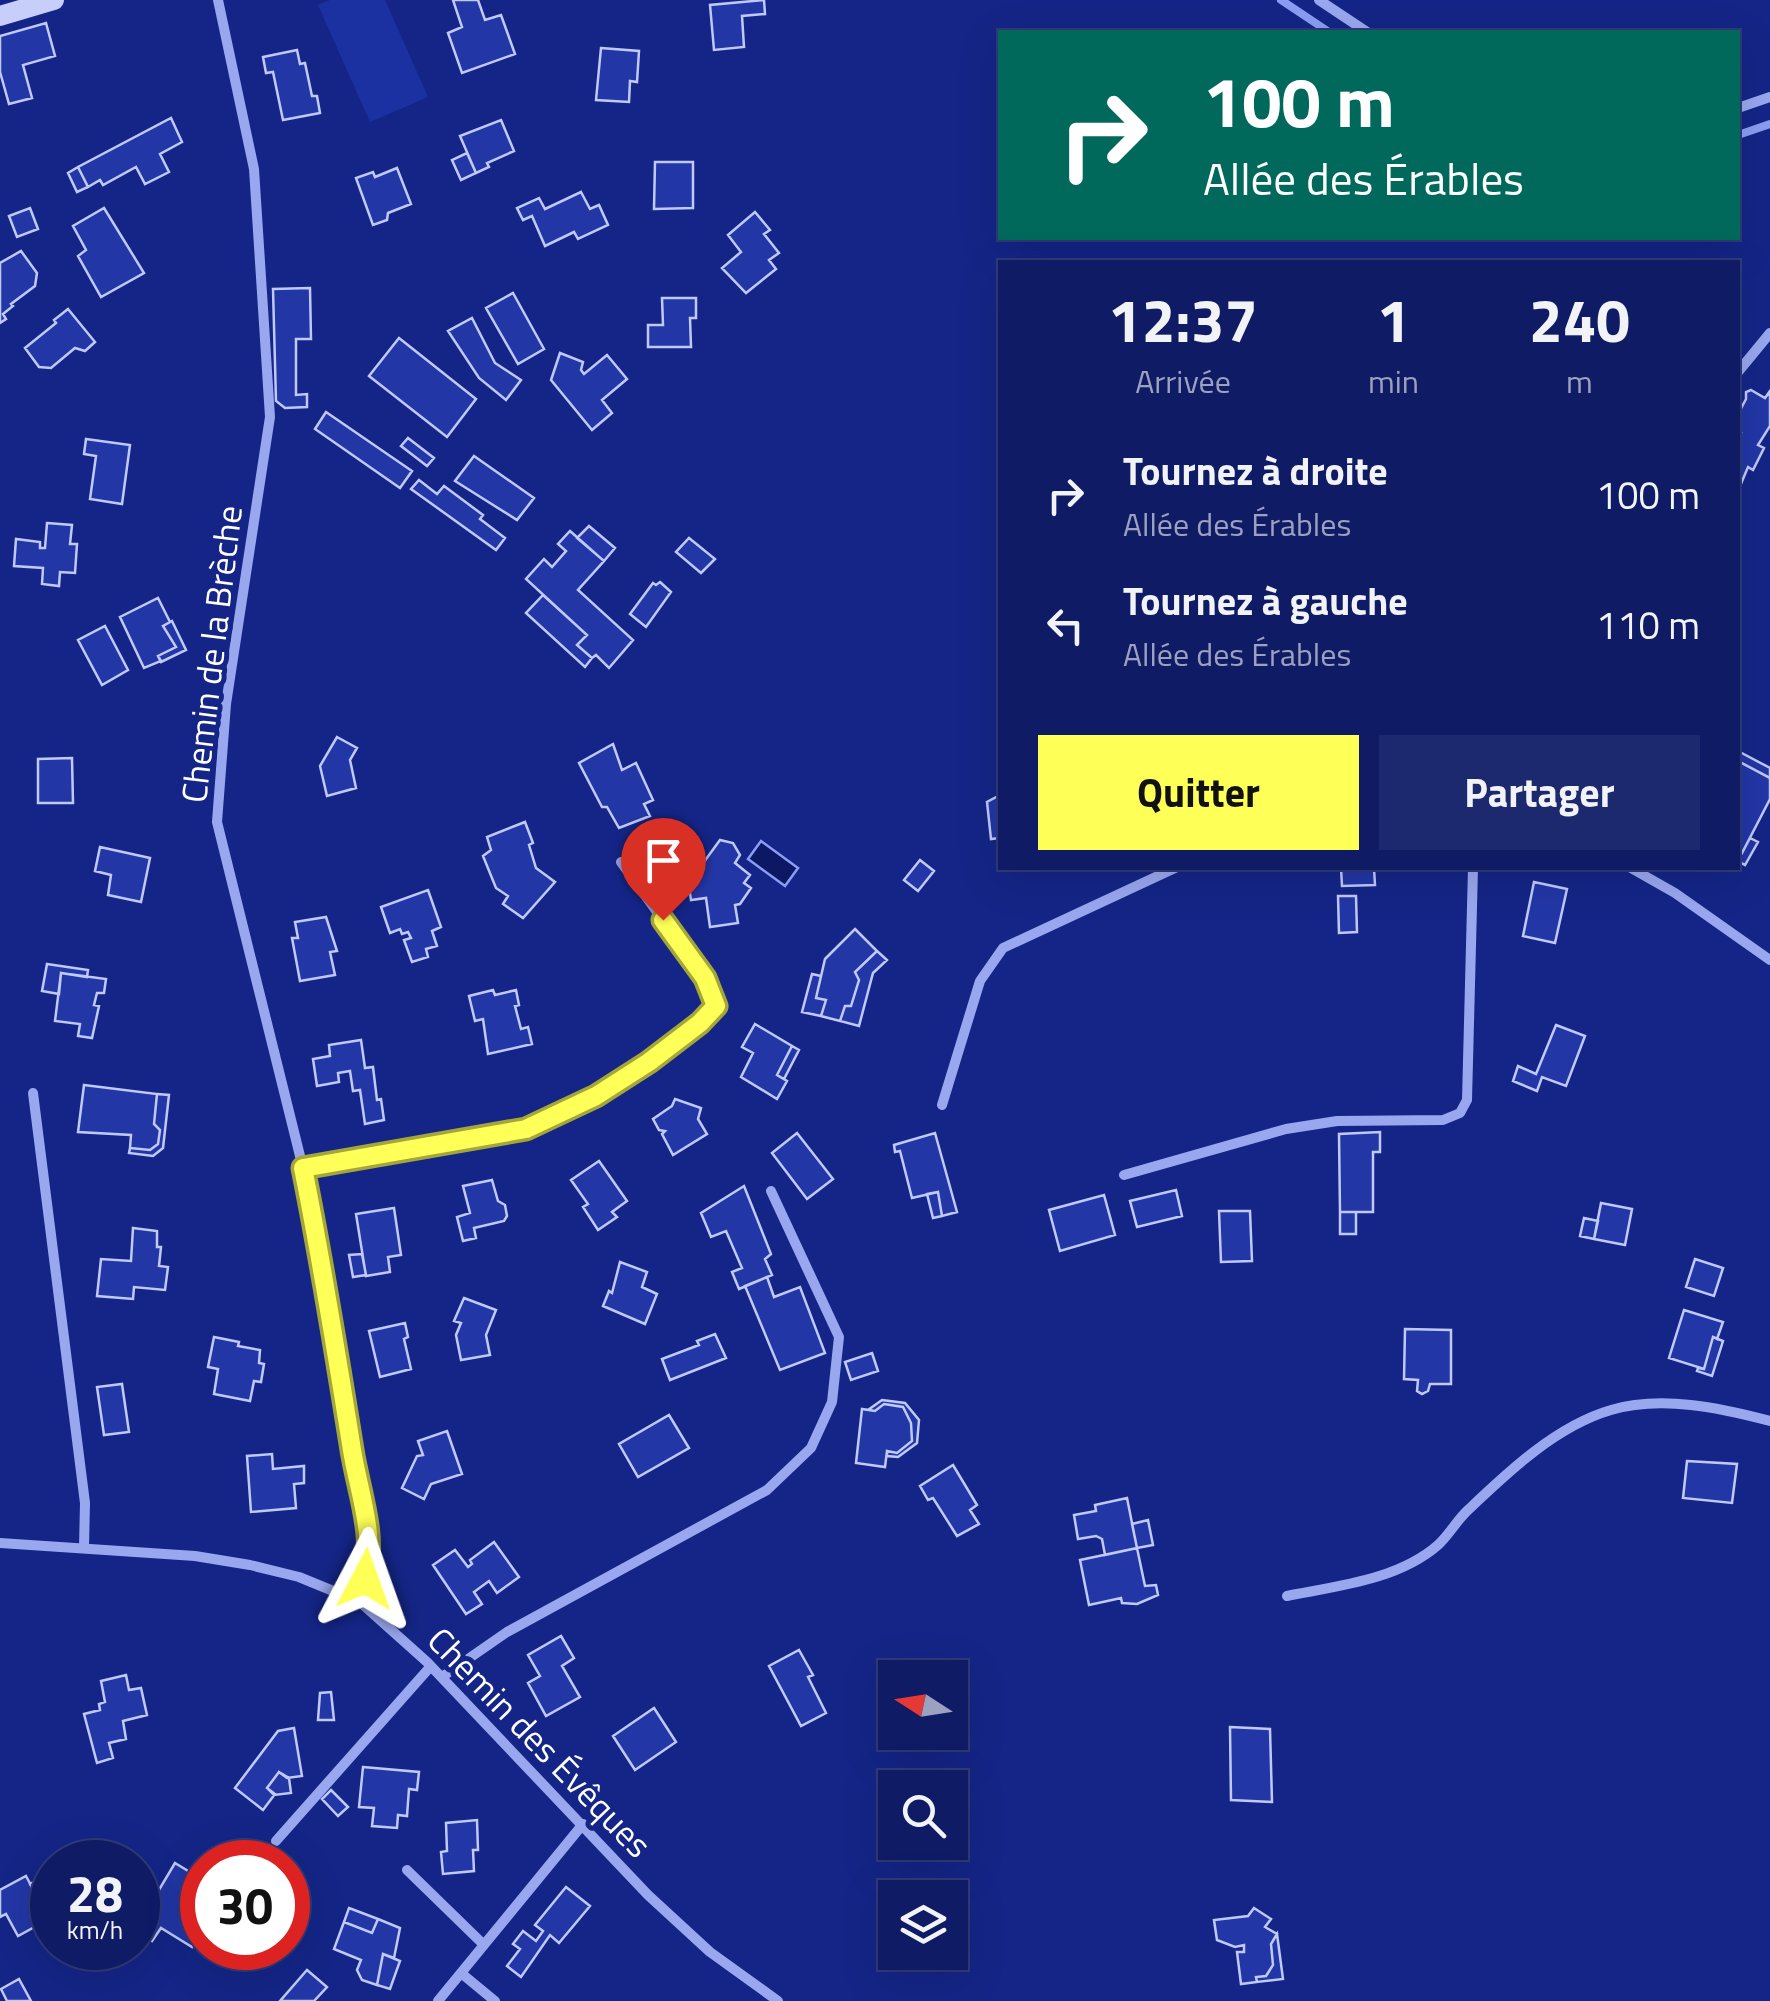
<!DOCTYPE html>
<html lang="fr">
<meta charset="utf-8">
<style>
:root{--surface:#0f1c65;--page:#1d296e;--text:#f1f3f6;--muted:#9ba1bf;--line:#2f3a79;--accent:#feff57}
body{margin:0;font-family:"Titillium Web",sans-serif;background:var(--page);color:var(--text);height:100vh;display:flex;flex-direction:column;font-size:38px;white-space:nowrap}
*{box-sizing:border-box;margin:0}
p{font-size:32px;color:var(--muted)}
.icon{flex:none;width:55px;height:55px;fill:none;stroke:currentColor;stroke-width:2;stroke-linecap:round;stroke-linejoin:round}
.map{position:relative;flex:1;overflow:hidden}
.panel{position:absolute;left:998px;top:260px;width:742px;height:610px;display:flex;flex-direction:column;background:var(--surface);border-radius:0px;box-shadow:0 10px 40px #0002,0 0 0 2px var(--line)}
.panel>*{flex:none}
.guide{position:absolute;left:998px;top:30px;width:742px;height:210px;border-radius:0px;box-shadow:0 10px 40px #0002,0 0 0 2px var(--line);background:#00695c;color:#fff;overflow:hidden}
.needle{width:65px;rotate:282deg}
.buttons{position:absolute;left:878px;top:1660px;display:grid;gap:20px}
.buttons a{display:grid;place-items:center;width:90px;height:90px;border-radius:0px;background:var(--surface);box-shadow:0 10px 40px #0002,0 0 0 2px var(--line);font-size:50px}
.speed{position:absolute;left:30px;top:1840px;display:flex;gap:20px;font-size:50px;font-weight:700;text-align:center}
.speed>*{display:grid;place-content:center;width:130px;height:130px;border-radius:50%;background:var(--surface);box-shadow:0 10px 40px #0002,0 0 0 2px var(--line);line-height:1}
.speed small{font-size:25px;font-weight:400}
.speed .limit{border:15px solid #d22;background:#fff;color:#111}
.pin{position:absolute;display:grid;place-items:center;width:85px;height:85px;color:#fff;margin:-102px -42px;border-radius:50% 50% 50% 0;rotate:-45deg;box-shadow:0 0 10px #0007}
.pin .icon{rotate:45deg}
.me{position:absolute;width:110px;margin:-55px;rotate:4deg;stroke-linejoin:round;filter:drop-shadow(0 0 8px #0008)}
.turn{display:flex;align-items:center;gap:35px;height:210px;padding:0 40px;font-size:45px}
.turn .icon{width:130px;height:130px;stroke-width:2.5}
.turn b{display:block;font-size:70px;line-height:85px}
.eta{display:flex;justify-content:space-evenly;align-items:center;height:170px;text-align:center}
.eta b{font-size:60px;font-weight:700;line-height:70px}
.button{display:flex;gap:20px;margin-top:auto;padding:20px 40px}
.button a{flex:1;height:115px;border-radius:0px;background:var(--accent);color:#111;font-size:40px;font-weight:700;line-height:115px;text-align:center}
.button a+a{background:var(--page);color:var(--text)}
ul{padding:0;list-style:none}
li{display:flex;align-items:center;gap:30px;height:130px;padding:0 40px}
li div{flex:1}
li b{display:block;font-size:38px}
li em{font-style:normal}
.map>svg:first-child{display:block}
.green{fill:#1c31a1}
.water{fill:#0d1864;stroke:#8b9df2;stroke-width:2.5}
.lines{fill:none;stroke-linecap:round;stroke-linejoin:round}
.stream{stroke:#8b9df2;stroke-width:8}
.building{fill:#2236a6;stroke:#bfc9fb;stroke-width:2.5}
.street{stroke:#99a7ef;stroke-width:10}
.secondary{stroke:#c7cefa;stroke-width:20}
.route-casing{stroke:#a5a639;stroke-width:25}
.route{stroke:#feff57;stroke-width:18}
.labels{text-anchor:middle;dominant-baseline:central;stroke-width:10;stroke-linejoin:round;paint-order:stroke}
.street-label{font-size:35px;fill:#fff;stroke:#142587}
</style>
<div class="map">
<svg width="1770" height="2001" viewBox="0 0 1770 2001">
<rect width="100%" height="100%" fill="#142587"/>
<path class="green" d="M330 0H385L428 97 370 122 318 5Z"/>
<path class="water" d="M761 841 798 868 785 886 748 859Z"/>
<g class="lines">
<path class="stream" d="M1281 0 1329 32
M1738 135 1770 124"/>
</g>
<path class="building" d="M453 0H478L485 20 501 15 515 54 462 73 448 33 462 27Z
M764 0 765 14 742 16 744 47 714 50 710 5Z
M46 23 55 56 23 65 32 98 9 104 0 72V36Z
M601 48 639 51 637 82 630 81 629 102 596 100Z
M297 50 300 64 305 63 312 96H317L320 113 283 120 273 72 266 73 263 57Z
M171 118 182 142 160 154 169 172 145 184 136 167 103 185 100 180 88 187 78 167Z
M501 120 514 151 487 163 489 167 476 173 460 136Z
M467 153 476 173 461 180 452 160Z
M655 162H693V208L654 209Z
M78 167 88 187 77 192 68 173Z
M397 168 411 204 388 213 387 220 373 225 356 178 373 172 375 177Z
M581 192 590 209 599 205 608 225 578 239 574 232 545 246 532 216 523 220 517 208 539 198 545 209Z
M30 208 38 229 17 237 9 216Z
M104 208 144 273 101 297 78 256 86 250 73 226Z
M755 212 770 230 764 234 779 253 769 260 776 269 746 293 722 268 741 252 728 235Z
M21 251 37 273 35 286 11 304 13 306 3 314 6 319 0 323V263Z
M310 288 311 339H296V395L307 394V407L285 408 276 401 273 289Z
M513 293 544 349 518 364 486 308Z
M662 298H696V318H690L691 347H648V325H663Z
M68 309 95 342 85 351 75 348 51 368 39 367 25 348 56 323 54 320Z
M472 318 495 363 521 380 506 400 479 378 448 331Z
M399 338 476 399 447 437 369 376Z
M560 353 583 362 581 370 584 374 607 355 627 379 602 400 612 413 592 430 551 380Z
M1751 390 1765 398 1770 391V426L1758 445 1764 448 1753 470 1748 467 1738 491V440L1741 433 1738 431V414L1746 399V392Z
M326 412 412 471 400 488 315 429Z
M408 438 434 458 427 466 401 446Z
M86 439 130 445 122 504 90 499 96 456 84 454Z
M474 456 534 498 517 520 455 481Z
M419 480 437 494 444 486 483 515 480 519 505 538 496 550 411 489Z
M47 523 72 525 70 544H77L75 573 60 572 59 586 42 584 43 568 14 566 16 539 40 542V548H45Z
M589 526 615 548 604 561 577 538Z
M570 531 604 561 578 590 633 640 609 668 596 655 592 658 577 645 587 635 526 579 544 559 552 567 566 551 558 544Z
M689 538 715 559 701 573 676 552Z
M660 582 671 592 646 627 630 614 653 583 656 585Z
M543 595 587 635 577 645 592 658 585 667 526 613Z
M158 598 170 622 163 626 176 647 158 656 161 661 144 668 120 617Z
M172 621 186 650 161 662 158 656 176 647 163 626Z
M105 626 128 670 102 685 78 640Z
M337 737 357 748 350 760 356 788 327 796 320 766Z
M613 744 622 770 636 763 653 800 644 804 650 816 619 828 607 807H602L579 763Z
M1738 751 1770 768V778L1738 761Z
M72 758 73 803H38V759Z
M1738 761 1770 778V799L1742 853 1738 851Z
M1000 795V838L991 839 987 802Z
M525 822 533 843 529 845 536 868 555 882 523 918 503 904 508 896 496 888 483 856 491 850 487 837Z
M1750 838 1758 842 1745 865 1738 861V851L1742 853Z
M720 840 733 843 740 855 735 863 750 875 744 883 751 888 740 904 735 905 738 923 710 927 706 898 691 900 687 873 702 871 701 866Z
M100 847 150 858 141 902 108 895 111 875 95 871Z
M920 860 934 871 918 891 904 880Z
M1341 868H1374L1375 885 1342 886Z
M1534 882 1567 889 1555 943 1523 936Z
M428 890 441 927 432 931 437 946 426 949 428 957 412 962 404 940 411 938 408 932 402 934 400 929 390 933 381 907Z
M1338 896H1356L1357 932 1339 933Z
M326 917 337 951 330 952 335 975 300 981 292 938H298L295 922Z
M855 929 877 951 855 972 859 980 851 1006H845L840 1021 821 1016 826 1000 816 998 825 959Z
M877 951 887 960 873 973 859 1026 840 1021 845 1006H851L859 980 855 972Z
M47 964 88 970 87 977 61 973 59 994 42 991Z
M61 973 106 979 104 993H97L94 1005 99 1006 92 1038 78 1036 80 1024 55 1021Z
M812 974 821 976 816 998 826 1000 821 1016 802 1012Z
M493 990 495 995 516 990 519 1005 515 1006 521 1029 528 1027 532 1044 488 1054 483 1019 475 1021 469 996Z
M755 1024 792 1046 777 1075 787 1081 777 1099 741 1077 753 1053 742 1047Z
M1556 1025 1585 1036 1566 1086 1542 1077 1537 1091 1513 1081 1518 1066 1536 1074Z
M361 1040 365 1068 373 1067 377 1100 381 1099 384 1120 365 1124 360 1090 353 1091 350 1071 338 1073 339 1082 317 1086 313 1059 330 1056 329 1045Z
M792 1046 799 1050 784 1079 777 1075Z
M84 1085 157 1094 154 1124 160 1130 158 1144 150 1150 130 1148 131 1135 78 1132Z
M157 1094 169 1095 163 1148 153 1156 129 1153 130 1148 150 1150 158 1144 160 1130 154 1124Z
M675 1099 701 1108 698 1119 707 1134 673 1155 662 1134 665 1131 659 1130 653 1119 672 1106Z
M1380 1132V1152H1373V1212H1340L1339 1134Z
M797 1133 833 1179 807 1199 772 1153Z
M935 1133 957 1212 942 1216 938 1192 912 1198 900 1151 895 1152 894 1145Z
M599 1161 627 1201 612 1212 617 1217 598 1230 583 1207 588 1204 571 1180Z
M492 1180 498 1201 505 1205 507 1216 504 1221 474 1228 476 1238 463 1241 457 1217 470 1213 463 1186Z
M744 1186 771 1254 765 1259 772 1275 739 1289 732 1272 742 1268 726 1231 711 1237 701 1213Z
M1176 1190 1182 1216 1137 1227 1130 1201Z
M938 1192 942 1216 933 1218 927 1194Z
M1104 1195 1115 1235 1060 1251 1049 1210Z
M1601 1203 1632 1209 1625 1245 1594 1239Z
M394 1208 401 1255 388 1257 390 1272 366 1276 356 1214Z
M1219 1211H1250L1252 1261 1221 1262Z
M1340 1212H1356V1234H1340Z
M1584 1218 1598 1221 1594 1239 1580 1236Z
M133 1228 157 1231V1247H161L159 1266 168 1267 165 1290 134 1287 133 1299 97 1296 101 1259 131 1261Z
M362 1254 366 1275 353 1277 349 1255Z
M1695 1259 1723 1268 1714 1296 1686 1287Z
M620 1262 647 1272 642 1287 657 1294 645 1324 603 1306 609 1291 612 1293Z
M767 1277 774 1297 800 1287 825 1353 780 1370 745 1286Z
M464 1298 496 1310 486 1335 490 1355 461 1360 456 1335 461 1323 454 1321Z
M1684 1310 1723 1322 1717 1339 1713 1337 1704 1369 1669 1358Z
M405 1323 408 1337 404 1339 411 1369 380 1377 369 1331Z
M1405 1329 1451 1330V1384H1430L1428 1391 1422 1394 1417 1391 1418 1380 1404 1379Z
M715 1334 726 1358 670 1380 662 1359 699 1345 697 1341Z
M214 1337 239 1342 238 1346 260 1350 259 1363 264 1364 261 1382 254 1381 250 1401 214 1394 218 1369 208 1367Z
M1713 1337 1723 1341 1712 1376 1697 1371 1698 1368 1704 1369Z
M872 1353 878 1371 851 1380 845 1362Z
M122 1384 129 1432 104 1435 97 1387Z
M882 1400 905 1403 919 1420 917 1443 898 1457 887 1456V1451L897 1453 912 1441 911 1423 903 1407 884 1404 875 1411 868 1410Z
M884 1404 903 1407 911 1423 912 1441 897 1453 887 1451 885 1467 856 1463 862 1409 875 1411Z
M669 1415 689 1448 638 1477 619 1444Z
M447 1431 462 1474 431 1484 424 1499 402 1488 417 1456 423 1455 418 1441Z
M272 1454 273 1469 304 1466V1483L294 1484 296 1508 251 1512 247 1456Z
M1687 1461 1737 1464 1732 1503 1683 1498Z
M953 1465 977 1505 970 1510 979 1524 957 1536 933 1498 928 1500 920 1486Z
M1127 1498 1137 1548 1105 1555 1102 1539 1096 1536 1078 1539 1074 1515 1096 1511 1095 1505Z
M1148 1520 1153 1545 1137 1548 1132 1524Z
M494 1542 519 1577 497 1593 489 1581 474 1592 482 1604 466 1614 433 1565 455 1550 468 1567 472 1564 470 1560Z
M1137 1548 1145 1586 1156 1585 1158 1595 1137 1604 1122 1603 1121 1598 1089 1605 1080 1560Z
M561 1636 574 1658 562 1666 580 1697 546 1716 528 1683 540 1676 528 1655Z
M799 1650 813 1675 808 1677 826 1713 801 1726 769 1666Z
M126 1675 129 1690 141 1688 147 1715 123 1721 126 1739 109 1743 113 1758 97 1763 84 1714 100 1710 99 1704 105 1702 101 1681Z
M331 1692 334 1720H318L320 1693Z
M654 1708 676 1742 635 1770 613 1736Z
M1230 1727 1270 1729 1272 1802 1231 1800Z
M294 1728 302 1776 287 1778 279 1772 267 1788 275 1794 263 1810 235 1788 278 1731Z
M363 1767 419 1772 417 1790 409 1789 407 1816 398 1815 397 1828 372 1826 374 1808 359 1807Z
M279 1772 289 1778 291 1793 274 1795 267 1788Z
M331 1790 348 1807 338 1816 322 1799Z
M477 1820 478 1850H473L474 1871 443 1874 441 1852 447 1851 446 1823Z
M175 1863 193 1874 184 1889 202 1902V1929L192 1947 161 1928 152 1941 138 1932V1925Z
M26 1876 49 1919 18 1936 6 1914 0 1917V1890Z
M43 1877 52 1897 41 1903 30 1884Z
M566 1887 590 1906 559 1943 550 1935 521 1977 507 1966 520 1949 513 1944 523 1931 536 1941 543 1931 535 1925Z
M349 1908 378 1919 372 1933 344 1922Z
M1254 1908 1271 1919 1265 1927 1277 1934 1271 1944 1273 1965 1266 1976 1256 1977 1257 1982 1241 1984 1237 1952H1244V1945L1235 1947 1217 1940 1214 1920 1248 1916Z
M378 1919 400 1928 394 1958 383 1954 377 1985 362 1980 357 1970 361 1960 334 1949 344 1922 372 1933Z
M1277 1934 1283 1979 1257 1982 1256 1977 1266 1976 1273 1965 1271 1944Z
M383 1954 400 1961 390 1989 377 1985Z
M307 1970 327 1987 314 2001H280Z
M19 1979 31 2001H7L1 1989Z"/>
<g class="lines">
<path class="street" d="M218 0 254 169 270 417 226 704 217 822 303 1168 331 1308 352 1452 370 1535 371 1555 360 1602
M1319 0 1367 32
M1738 108 1770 97
M1738 372 1770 333
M1631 868 1675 893 1770 960
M33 1093 85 1503 84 1547
M942 1105 980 981 1003 948 1175 868
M303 1168C374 1156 454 1146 523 1129 583 1114 674 1051 716 1006L705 978 621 862
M1124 1175 1286 1129 1337 1121 1443 1120 1460 1113 1467 1100 1473 868
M0 1543 195 1556 250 1565 299 1577 360 1602 427 1662 648 1895 710 1952 778 2001
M1287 1596C1337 1586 1398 1580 1438 1545 1449 1535 1457 1520 1468 1510 1508 1472 1556 1426 1611 1410 1661 1395 1721 1408 1770 1421
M442 1677 507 1632 767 1490 811 1448 832 1402 839 1337 771 1191
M276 1841 431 1666
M407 1870 484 1945
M461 1973 495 2001
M438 2001 583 1824"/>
<path class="secondary" d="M0 16 54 0"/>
</g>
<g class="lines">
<defs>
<path id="route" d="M365 1579C376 1534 359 1494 352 1450 337 1356 322 1262 303 1168L526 1129 596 1096 649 1062 700 1023 716 1006 705 978 663 920"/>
</defs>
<use href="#route" class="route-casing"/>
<use href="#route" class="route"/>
</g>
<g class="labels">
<g class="street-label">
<text transform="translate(211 654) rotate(-83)">Chemin de la Brèche</text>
<text transform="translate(540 1742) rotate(46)">Chemin des Évêques</text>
</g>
</g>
</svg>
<div class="buttons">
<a><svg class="needle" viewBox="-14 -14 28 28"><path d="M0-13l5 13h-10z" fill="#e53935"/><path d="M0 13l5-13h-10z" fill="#9ba1bf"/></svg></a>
<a><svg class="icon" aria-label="search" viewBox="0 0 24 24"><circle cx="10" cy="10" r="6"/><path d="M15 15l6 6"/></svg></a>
<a><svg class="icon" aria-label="layers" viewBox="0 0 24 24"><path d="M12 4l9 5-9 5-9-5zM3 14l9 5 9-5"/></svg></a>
</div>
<div class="speed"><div>28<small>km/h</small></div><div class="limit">30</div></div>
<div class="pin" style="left:663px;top:920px;background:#d93025"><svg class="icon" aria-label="arrive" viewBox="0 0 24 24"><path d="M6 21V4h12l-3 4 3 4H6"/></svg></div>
<svg class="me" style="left:365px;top:1579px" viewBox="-20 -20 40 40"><path d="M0-17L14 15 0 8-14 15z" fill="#feff57" stroke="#fff" stroke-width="4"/></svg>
<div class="guide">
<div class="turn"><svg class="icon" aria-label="right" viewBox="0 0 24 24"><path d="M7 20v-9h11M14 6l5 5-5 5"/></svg><div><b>100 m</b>Allée des Érables</div></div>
</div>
<section class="panel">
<div class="eta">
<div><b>12:37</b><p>Arrivée</p></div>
<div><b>1</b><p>min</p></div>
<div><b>240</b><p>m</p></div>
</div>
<ul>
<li><svg class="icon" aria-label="right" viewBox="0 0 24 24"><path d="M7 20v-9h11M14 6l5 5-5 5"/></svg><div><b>Tournez à droite</b><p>Allée des Érables</p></div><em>100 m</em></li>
<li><svg class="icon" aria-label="left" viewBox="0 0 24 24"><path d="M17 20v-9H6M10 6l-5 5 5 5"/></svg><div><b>Tournez à gauche</b><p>Allée des Érables</p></div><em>110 m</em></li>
</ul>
<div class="button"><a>Quitter</a><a>Partager</a></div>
</section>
</div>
